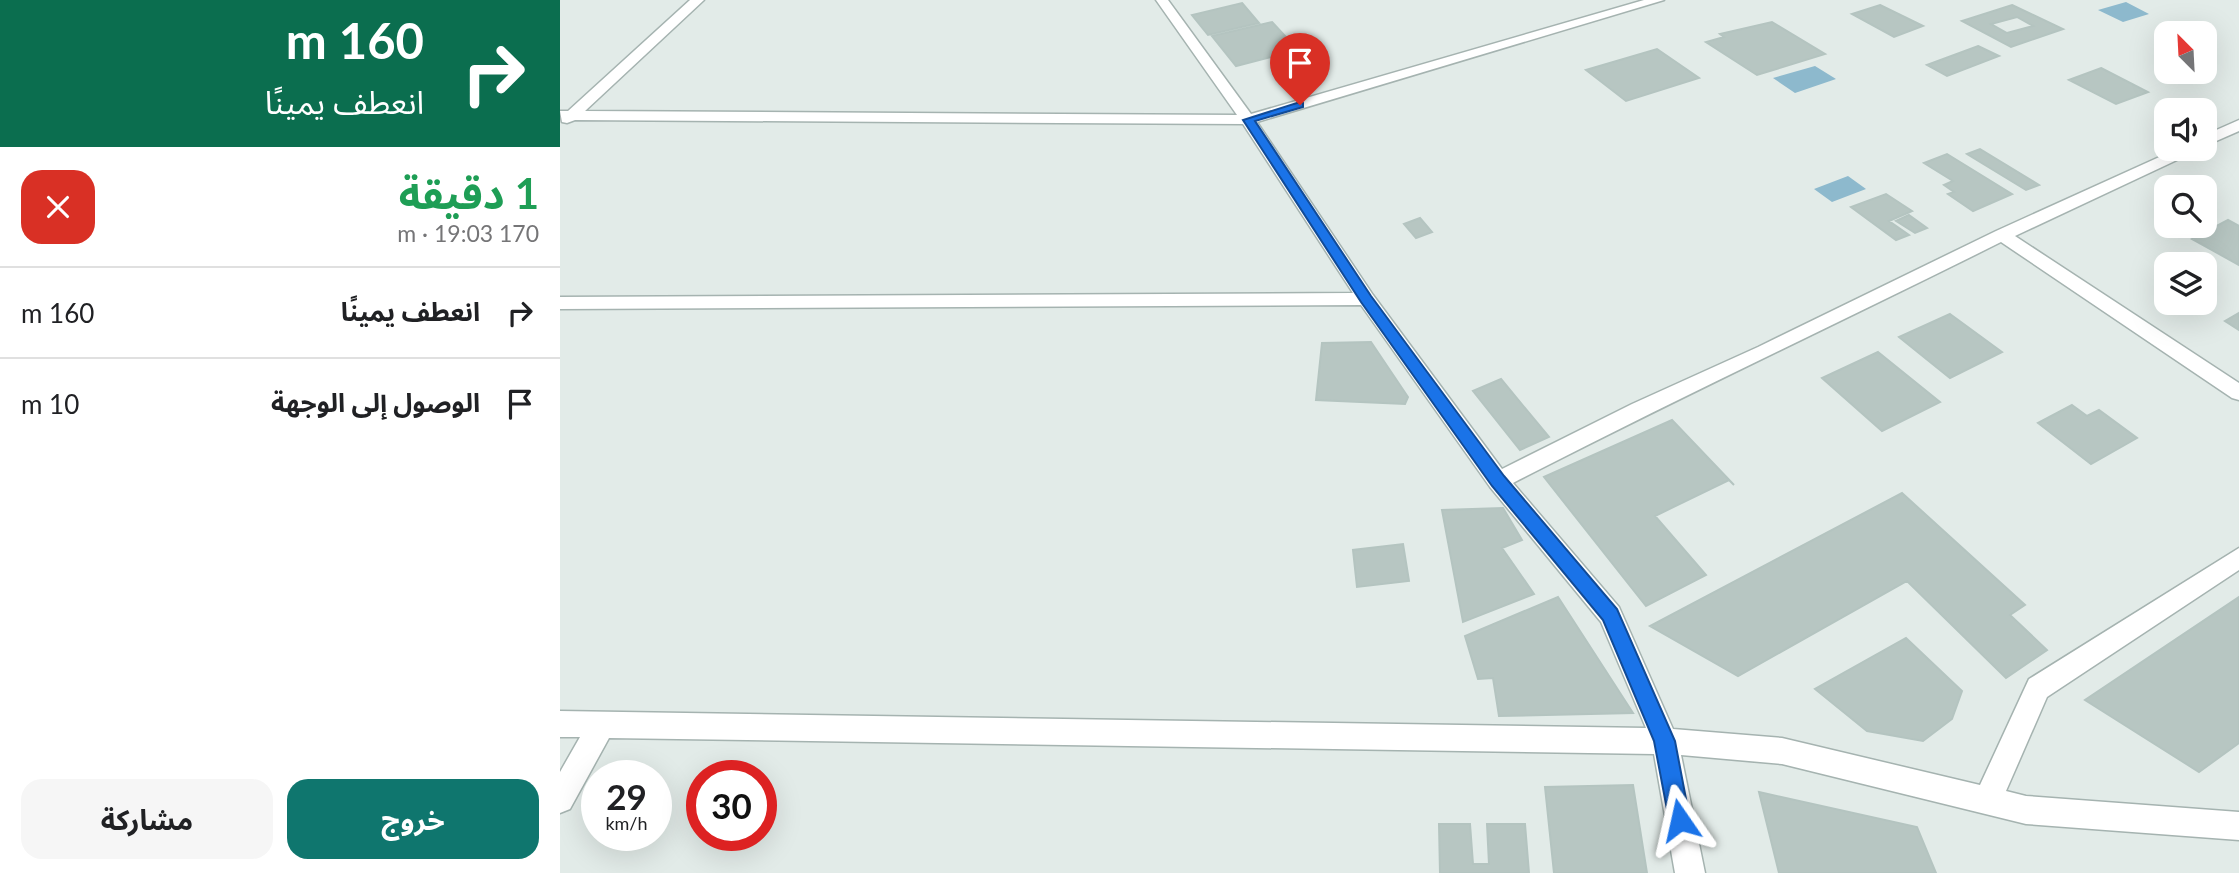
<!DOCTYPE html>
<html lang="ar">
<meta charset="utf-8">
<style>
:root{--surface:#fff;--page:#f6f6f6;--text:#202124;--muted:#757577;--line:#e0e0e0;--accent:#0f766e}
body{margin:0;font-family:Lato,"Noto Sans Arabic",sans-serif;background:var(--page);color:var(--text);direction:rtl;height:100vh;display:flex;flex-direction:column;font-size:26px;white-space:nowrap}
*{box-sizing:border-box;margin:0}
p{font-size:23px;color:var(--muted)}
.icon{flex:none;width:38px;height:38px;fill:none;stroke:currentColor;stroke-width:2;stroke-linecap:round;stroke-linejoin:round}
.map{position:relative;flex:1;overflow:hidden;direction:ltr}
.details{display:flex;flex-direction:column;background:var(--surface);width:560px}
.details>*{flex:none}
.top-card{background:#0b6e4f;color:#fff;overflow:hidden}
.needle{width:46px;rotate:336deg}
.fabs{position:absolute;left:1594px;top:21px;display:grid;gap:14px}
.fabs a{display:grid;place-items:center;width:63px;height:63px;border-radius:14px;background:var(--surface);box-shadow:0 7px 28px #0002;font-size:35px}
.speed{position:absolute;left:21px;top:760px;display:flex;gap:14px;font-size:35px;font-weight:700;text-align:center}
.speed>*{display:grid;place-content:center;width:91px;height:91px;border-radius:50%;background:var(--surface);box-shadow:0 7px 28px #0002;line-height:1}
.speed small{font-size:18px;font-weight:400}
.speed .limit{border:10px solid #d22;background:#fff;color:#111}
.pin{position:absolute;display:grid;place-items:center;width:60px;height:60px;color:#fff;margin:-72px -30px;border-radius:50% 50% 50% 0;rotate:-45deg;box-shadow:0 0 7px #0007}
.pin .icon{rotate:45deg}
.me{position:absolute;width:77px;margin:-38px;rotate:349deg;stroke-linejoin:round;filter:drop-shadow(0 0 5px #0008)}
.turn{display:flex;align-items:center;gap:24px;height:147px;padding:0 21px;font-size:32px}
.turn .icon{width:91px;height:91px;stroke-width:2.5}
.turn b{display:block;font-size:49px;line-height:60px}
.round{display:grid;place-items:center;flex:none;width:74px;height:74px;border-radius:21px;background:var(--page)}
.headline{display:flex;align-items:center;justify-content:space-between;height:119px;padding:0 21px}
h1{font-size:42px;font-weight:700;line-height:52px;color:#1e9e55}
.button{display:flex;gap:14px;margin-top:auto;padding:14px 21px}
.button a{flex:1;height:80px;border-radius:21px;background:var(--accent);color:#fff;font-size:28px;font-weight:700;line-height:80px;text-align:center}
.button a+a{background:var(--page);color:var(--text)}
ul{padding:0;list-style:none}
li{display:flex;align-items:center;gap:21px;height:91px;padding:0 21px;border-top:2px solid var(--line)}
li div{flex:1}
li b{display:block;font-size:26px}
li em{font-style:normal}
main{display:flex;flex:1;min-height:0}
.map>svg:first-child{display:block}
.water{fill:#8db9cd}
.building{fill:#b7c6c2;stroke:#b4c4c0;stroke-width:2;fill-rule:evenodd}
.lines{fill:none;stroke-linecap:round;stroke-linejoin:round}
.minor-casing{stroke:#a5b3b0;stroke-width:3}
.minor{fill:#fff;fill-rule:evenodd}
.route{fill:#1a73e8;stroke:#114b97;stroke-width:2}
</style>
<main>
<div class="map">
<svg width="1679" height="873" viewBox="0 0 1679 873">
<rect width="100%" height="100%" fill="#e2ebe8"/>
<path class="water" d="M1566 2 1589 14 1563 22 1538 10Z
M1255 66 1276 79 1235 93 1213 78Z
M1288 176 1306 189 1272 202 1254 189Z"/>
<path class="building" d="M682 3 699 23 648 35 632 15Z
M1320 5 1363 26 1334 37 1292 14Z
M1452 5 1503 29 1451 47 1402 21ZM1457 17 1473 26 1447 33 1431 24Z
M712 22 738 50 676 66 652 36Z
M1212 22 1265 54 1197 75 1146 42 1164 37 1160 34Z
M1418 46 1439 56 1387 76 1367 65Z
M1097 49 1139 78 1066 101 1026 70Z
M1541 68 1588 92 1556 104 1509 80Z
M1420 149 1479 185 1466 190 1407 154Z
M1387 154 1452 194 1413 211 1388 194 1394 192 1384 185 1393 181 1364 163Z
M1326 194 1352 211 1329 221 1349 235 1336 240 1291 207Z
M1349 215 1367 228 1355 233 1336 221Z
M860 218 872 232 856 238 844 224Z
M1668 220 1679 226V265L1632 239Z
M1679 313V330L1665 321Z
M1390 314 1442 352 1390 378 1339 337Z
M811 342 848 397 845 404 756 400 762 343Z
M1318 352 1380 402 1322 431 1262 378Z
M941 379 989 437 960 450 913 391Z
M1512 405 1527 416 1539 410 1577 438 1531 464 1478 423Z
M1112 420 1174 485 1169 480 1095 516 1146 575 1086 606 984 477Z
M1342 493 1465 605 1450 615 1487 650 1446 678 1347 581 1178 676 1090 626Z
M943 508 962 540 942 548 974 594 903 622 882 510Z
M843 544 849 581 797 587 793 550Z
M998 597 1073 713 939 716 933 678 918 679 905 636Z
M1679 597V743L1639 772 1525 700Z
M1346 638 1402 691 1392 719 1363 741 1307 731 1255 689Z
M1073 785 1087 873H994L985 787Z
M1199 792 1357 827 1376 873H1219Z
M879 824H910L913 864H929L927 824H965L969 873H880Z"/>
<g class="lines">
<defs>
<path id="minor" d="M130 0H144L25 111 677 115 596 0H608L691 114 1084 0H1104L697 122 813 295 942 469 1072 404 1198 347 1436 231 1617 149H1637L1634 152 1455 236 1679 383V400L1672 398 1441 242C1279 323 1114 400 953 483L1059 607 1113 729 1222 738 1420 785 1469 679 1679 548V570L1487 697 1446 791 1466 796 1679 812V840L1466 824 1222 764 1121 755 1145 873H1115L1094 754 49 738 10 809 0 813V772L20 737H0V711L1086 728 1041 622 930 487 801 305 0 309V297L793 293 683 124 15 120 7 123 2 122 0 111H8Z
M1679 120V131L1645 146V135Z"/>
</defs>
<use href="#minor" class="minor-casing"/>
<use href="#minor" class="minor"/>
</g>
<path class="route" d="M740 102 743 103V107L695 121 811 296 944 476 1057 609 1115 741 1130 820 1127 828 1120 831 1112 828 1109 820 1094 741 1043 620 932 486 801 302 683 120Z"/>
</svg>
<div class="fabs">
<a><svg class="needle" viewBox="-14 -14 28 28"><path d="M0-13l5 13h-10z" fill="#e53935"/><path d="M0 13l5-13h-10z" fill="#757577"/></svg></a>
<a><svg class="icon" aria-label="sound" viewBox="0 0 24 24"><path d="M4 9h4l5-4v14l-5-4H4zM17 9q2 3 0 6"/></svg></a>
<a><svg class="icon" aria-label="search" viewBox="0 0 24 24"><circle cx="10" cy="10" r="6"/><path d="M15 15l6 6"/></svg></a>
<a><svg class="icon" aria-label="layers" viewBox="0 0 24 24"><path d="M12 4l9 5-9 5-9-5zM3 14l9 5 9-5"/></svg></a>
</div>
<div class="speed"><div>29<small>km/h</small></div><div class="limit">30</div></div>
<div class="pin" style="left:740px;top:105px;background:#d93025"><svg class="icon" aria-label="arrive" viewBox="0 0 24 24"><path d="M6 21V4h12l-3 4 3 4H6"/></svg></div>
<svg class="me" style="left:1120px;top:820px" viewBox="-20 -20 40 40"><path d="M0-17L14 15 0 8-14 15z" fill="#1a73e8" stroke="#fff" stroke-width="4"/></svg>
</div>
<section class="details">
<div class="top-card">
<div class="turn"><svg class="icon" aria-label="right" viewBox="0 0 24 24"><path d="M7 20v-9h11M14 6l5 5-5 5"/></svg><div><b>160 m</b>انعطف يمينًا</div></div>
</div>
<div class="headline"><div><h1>1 دقيقة</h1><p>170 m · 19:03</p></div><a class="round" style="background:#d93025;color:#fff"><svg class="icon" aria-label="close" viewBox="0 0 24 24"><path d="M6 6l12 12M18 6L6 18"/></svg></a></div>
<ul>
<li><svg class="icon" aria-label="right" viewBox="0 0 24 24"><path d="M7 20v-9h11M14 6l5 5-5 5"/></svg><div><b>انعطف يمينًا</b></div><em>160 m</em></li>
<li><svg class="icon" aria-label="arrive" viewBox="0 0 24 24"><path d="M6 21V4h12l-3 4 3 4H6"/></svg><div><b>الوصول إلى الوجهة</b></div><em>10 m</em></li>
</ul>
<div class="button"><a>خروج</a><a>مشاركة</a></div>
</section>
</main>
